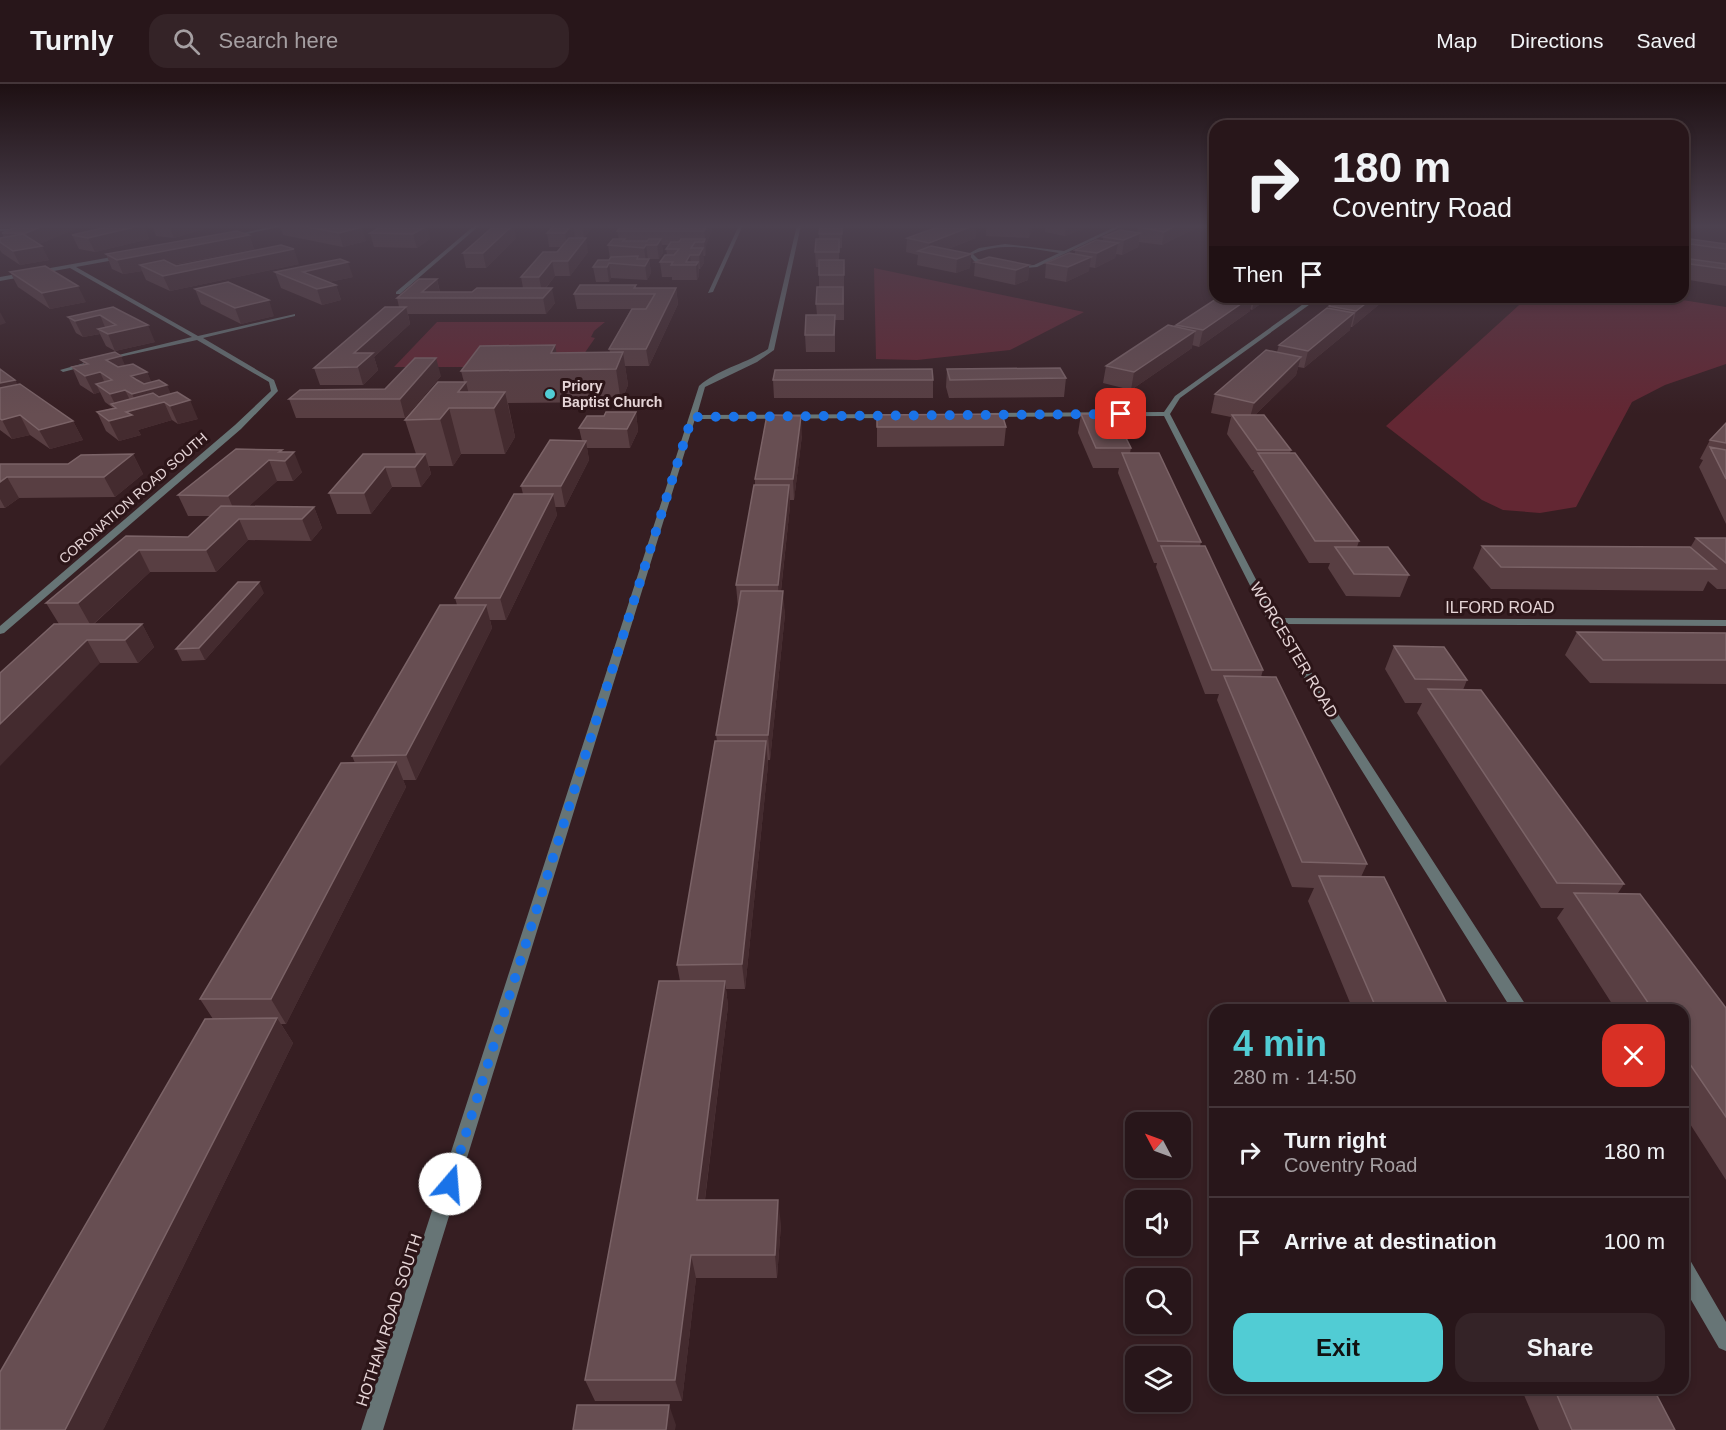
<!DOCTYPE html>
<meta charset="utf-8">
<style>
:root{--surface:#28161a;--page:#342327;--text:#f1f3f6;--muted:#a59fa2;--line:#443539;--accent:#51ccd4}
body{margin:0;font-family:Helvetica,sans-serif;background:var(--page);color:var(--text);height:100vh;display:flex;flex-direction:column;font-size:22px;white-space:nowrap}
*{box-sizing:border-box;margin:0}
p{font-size:20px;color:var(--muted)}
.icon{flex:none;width:33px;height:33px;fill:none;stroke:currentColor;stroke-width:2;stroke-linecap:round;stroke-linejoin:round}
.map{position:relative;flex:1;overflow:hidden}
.sheet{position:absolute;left:1209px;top:920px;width:480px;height:390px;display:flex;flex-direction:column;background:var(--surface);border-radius:18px;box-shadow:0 3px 9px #0003,0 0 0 2px var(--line)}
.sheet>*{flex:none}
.top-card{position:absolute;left:1209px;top:36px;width:480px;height:183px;border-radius:18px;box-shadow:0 3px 9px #0003,0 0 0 2px var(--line);background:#28161a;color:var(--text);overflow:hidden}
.needle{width:39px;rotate:311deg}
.buttons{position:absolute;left:1125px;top:1028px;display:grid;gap:12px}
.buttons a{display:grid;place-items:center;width:66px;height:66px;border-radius:12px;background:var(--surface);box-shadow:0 3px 9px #0003,0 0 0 2px var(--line);font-size:30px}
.pin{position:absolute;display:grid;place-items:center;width:51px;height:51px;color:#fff;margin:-26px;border-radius:12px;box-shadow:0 3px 9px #0006}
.me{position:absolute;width:66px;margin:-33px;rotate:18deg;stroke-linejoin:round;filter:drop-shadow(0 0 4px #0008)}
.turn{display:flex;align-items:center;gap:21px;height:126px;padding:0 24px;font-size:27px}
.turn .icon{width:78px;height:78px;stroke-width:2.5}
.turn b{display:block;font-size:42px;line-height:51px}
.then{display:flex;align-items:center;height:57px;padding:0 24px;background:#0003;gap:12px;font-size:22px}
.round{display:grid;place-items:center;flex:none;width:63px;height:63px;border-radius:18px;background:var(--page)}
.headline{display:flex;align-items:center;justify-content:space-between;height:102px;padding:0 24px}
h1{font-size:36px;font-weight:800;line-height:45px;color:var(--accent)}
.primary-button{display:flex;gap:12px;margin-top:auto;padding:12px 24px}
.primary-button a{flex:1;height:69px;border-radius:18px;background:var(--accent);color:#111;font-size:24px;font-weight:800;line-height:69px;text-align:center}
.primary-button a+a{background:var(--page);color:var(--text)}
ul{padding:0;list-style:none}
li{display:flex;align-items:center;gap:18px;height:90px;padding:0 24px;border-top:2px solid var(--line)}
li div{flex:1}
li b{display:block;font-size:22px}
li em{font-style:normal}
header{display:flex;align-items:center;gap:36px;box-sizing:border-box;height:84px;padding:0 30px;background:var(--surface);border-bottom:2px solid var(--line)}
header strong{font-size:28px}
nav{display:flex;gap:33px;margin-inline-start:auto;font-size:21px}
.search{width:420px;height:54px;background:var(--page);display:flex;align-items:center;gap:15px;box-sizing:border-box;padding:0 21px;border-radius:18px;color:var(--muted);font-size:22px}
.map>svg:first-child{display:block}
.green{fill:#632733}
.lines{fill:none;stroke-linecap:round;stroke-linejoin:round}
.minor{fill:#677576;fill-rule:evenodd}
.wall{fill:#583e42}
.shaded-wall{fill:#442b2f}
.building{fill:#674e52;stroke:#7b6367;stroke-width:1.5}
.route{stroke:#1a73e8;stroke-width:10;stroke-dasharray:0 18}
.poi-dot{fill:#51ccd4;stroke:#2c1518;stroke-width:2}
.labels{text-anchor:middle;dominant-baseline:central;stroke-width:6;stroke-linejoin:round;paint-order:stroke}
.far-poi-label{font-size:14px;font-weight:bold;fill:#e5d4d6;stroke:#2c1518;text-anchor:start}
.far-street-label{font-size:14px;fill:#e5d4d6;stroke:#2c1518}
.street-label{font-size:16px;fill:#e5d4d6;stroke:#2c1518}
</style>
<header>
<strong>Turnly</strong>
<div class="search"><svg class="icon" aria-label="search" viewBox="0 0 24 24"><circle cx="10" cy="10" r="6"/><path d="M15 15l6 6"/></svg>Search here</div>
<nav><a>Map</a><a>Directions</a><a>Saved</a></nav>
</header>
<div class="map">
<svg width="1726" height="1346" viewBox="0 0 1726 1346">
<rect width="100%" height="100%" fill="#361e22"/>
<path class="green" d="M874 184 1084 228 1010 266 917 276 876 275Z
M1528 213H1664L1726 223V280L1665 301 1632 318 1576 423 1540 429 1503 426 1482 416 1386 342Z
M437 238H605L594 247 591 253 595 254 575 283H394Z"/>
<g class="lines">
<path class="minor" d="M278 141H288L228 154 226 153Z
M475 141H480L400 210H396V208Z
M739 141H743L713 208 708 209Z
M797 141H801L774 266 757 278 705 303 697 331 892 330 896 332 892 334 695 335 383 1346H361L699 302C718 285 746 280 768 265Z
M1119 141H1125L1037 183 1013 185 1010 183 1034 181 1059 169C1030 164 1001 158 973 170L978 175 995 179 993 182 974 177 968 170 979 164 1005 160 1064 167Z
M0 145H25L27 146 0 147Z
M123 171 125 174 76 183 198 252 295 230V232L203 254 274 296 278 307 241 345 4 549 0 550V542L235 341 271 307 269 298 197 256 106 276V274L192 253 70 184 0 197V193Z
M1313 213H1320L1180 314 1170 330 1276 534 1726 536V542L1280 540 1529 926H1512L1268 537 1164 332 988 333 984 331 988 329 1164 328 1175 312Z
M88 278 91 280 90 281 63 288 60 286Z
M1683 1173 1690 1176 1726 1238V1267L1719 1264 1683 1202Z"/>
</g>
<path class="wall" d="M21 141H85L39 160 49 176 20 181 2 169 0 166V154H4L2 149Z
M144 141 149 155 95 168 79 165 72 151Z
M152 141H217L174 154 156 152Z
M280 141H351L366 157 343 163 283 151Z
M384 141 430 155 417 164 374 163 370 149Z
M554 141H594L584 154H575L588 168 570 192H555L546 204 555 219 546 230H408L410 240 374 273 378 286 363 301H320L314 284 399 223 397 214 437 195 440 208H472L523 204 521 193 557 168 562 163H549L547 149Z
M689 141H714L706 161V169L705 172H703L704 179 700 185H699V192L697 196H672V193H662L660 178 667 171 666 165 669 161H662L663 169 659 175H649L651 189 647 196 611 194 609 198H596L593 183 609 176 610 175 608 161 619 155 617 147 688 143Z
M842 141V164H839V176H844V236H835V268H806L805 251 817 231 816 220 819 203V183H816L815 168 819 155V150Z
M986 141H1032L1031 149 1029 154 986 152Z
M1045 141H1090V142L1065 152 1045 148Z
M1142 141H1202L1162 161 1139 158 1138 163 1122 171 1116 170 1115 174 1095 184 1089 183V187L1066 198 1045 194 1046 179 1075 170V166L1103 157V153L1137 148 1138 143Z
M249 151 254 165 174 181 176 182 299 180 170 207 146 196 142 187 123 190 112 185 106 170Z
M516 154 486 184H466L463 169Z
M907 154H976L948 165 971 170 970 184 956 189 917 181 918 171 906 168Z
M1683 155 1726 160V202L1683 195Z
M975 178 1029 181 1028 196 1015 201 974 192Z
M10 188 86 218 50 225 18 203Z
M275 188 353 193 329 198 336 201 341 216 322 221 281 204Z
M636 201V204H676L678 220 649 282H625L628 301 621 318 508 319 515 353 505 370H461L453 382H429L431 390 421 403H392L371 430H337L329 409 416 370 405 336 464 298 461 287 557 269 610 268 609 265 631 225H577L574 210Z
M195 205 274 232 241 240 201 220Z
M1219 213H1270L1252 226 1250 225V227L1199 263 1192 261V264L1131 306 1103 299 1106 282 1176 243V241Z
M1341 213H1388L1352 243H1350V246L1304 284 1298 283 1296 291 1255 331 1291 366 1290 369 1359 457 1357 463 1409 491 1400 513 1346 512 1328 484 1330 479H1309L1253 388 1254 386H1252L1227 350 1231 333 1211 329 1215 310 1277 268 1279 261 1329 225V222Z
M113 223 155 258 115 267 106 262 100 250 83 253 76 249 68 233Z
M81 276 125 281 147 288 151 298 170 310 198 335 178 340 172 336 138 346 141 351 119 357 106 347 97 328 113 324 105 318 100 308 94 310 80 301 72 283 84 280Z
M0 285 15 296 17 300 73 337 83 356 50 365 30 351 12 355 0 346Z
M947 285 1066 294 1064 313 949 314 946 303Z
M441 292 405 334H296L289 315 385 305Z
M773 296H933V314H774Z
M636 328 638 347 630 364H587L589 376 565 423H555L557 431 506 536H490L492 544 416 696H403L406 703 286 940H281L293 959 103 1346 213 935 200 915 355 679 352 672 457 521 455 514 523 410 521 402 582 357 579 344 604 332Z
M1081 330 1131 364 1130 369 1201 458 1200 462 1263 586 1261 593 1367 780 1361 793 1450 926H1353L1308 817 1314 804 1292 803 1217 616 1219 610H1205L1156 483 1157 479H1154L1118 389 1119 384H1093L1078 349Z
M877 331 1006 343 1004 362 877 363Z
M1726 339V440L1699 383 1703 376 1700 375 1710 356Z
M802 351 794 416H790V422L781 507 785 530 770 676H768V681L745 905H726L728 922 705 1116 781 1140 777 1194H696L682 1317H595L585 1296 680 897 677 881 717 657 716 651 738 524 736 501 755 401V395Z
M283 368 302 388 293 397H277L248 423H314L322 444 311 457 248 456 216 488H150L94 540H142L154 563 138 579H100L59 540 46 519 126 452 188 453 210 432H188L178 411Z
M133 370 143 390 115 413 19 414 5 424H0V380H68Z
M1696 454H1726V505H1717L1708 497 1703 507 1491 505 1473 484 1482 462 1690 464Z
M264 509 205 576 182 577 176 565Z
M1577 548 1726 549V600L1590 599 1565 571Z
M1394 562 1467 596 1463 606 1624 800 1618 809 1726 924V1096L1683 1029V926H1616L1557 834 1564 824H1541L1417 629 1422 619H1405L1385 585Z
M1521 1304H1653L1675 1346H1539Z"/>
<path class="shaded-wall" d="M45 141H85L33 163 26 149Z
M144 141 149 155 95 168 88 154Z
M169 141H217L174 154Z
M513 141H514L516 154 486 184 483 169Z
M572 141H573L575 154 567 163 565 149Z
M582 141H594L584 154Z
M707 141H714L706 161V169L705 172 704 158 705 155 704 147Z
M976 141V154L935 170 929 169V159Z
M1030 141H1032L1031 149 1029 154Z
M1066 141H1090V142L1065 152Z
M1177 141H1202L1162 161 1164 148Z
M427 142 430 155 417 164 413 150Z
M362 143 366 157 343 163 339 149Z
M1140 149 1138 163 1122 171 1124 156Z
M249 151 254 165 150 185 140 181 142 187 123 190 117 176Z
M586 154 588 168 570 192 568 177Z
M661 155 663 169 659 175 657 161Z
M1118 159 1115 174 1095 184 1097 169Z
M646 161 648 175 646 178 644 164Z
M42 162 49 176 20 181 13 167Z
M703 164 704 179 700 185 699 171Z
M294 165 299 180 170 207 163 192Z
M971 170 970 184 956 189 957 175Z
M690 171 691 181 686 178Z
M1091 173 1089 187 1066 198 1068 183Z
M649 175 651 189 647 196 645 182Z
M552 177 555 192 542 208 539 193Z
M348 178 353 193 310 202 303 188Z
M698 178 699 192 697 196 696 181Z
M609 179 611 194 609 198 607 183Z
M1029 181 1028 196 1015 201 1016 186Z
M437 195 440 211 422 208Z
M336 201 341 216 322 221 317 205Z
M78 202 86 218 50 225 42 209Z
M552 204 555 219 546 230 543 214Z
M676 204 678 220 649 282 646 265Z
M1251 213H1253L1250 227 1199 263 1203 246Z
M1255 213H1270L1252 226Z
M1374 213H1388L1352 243 1356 227Z
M269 216 274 232 241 240 235 224Z
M406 223 410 240 374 273 378 286 363 301 354 269Z
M0 228 6 239 0 241Z
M1354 229 1350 246 1304 284 1308 267Z
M100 231 107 248 98 245 100 250 83 253 75 237Z
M148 241 155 258 115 267 108 250Z
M1195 247 1192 264 1131 306 1134 288Z
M555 261 560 286 551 269Z
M623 268 628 301 621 318 616 285Z
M121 272 129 290 106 276Z
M1301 273 1296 291 1249 337 1254 319Z
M436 274 441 292 405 334 400 315Z
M100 288 108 306 96 300 100 308 94 310 85 292Z
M147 288 154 304 167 301 175 319 164 318 172 336 138 346 141 351 119 357 109 337 126 328 139 324 132 310 131 292Z
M15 296 25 314 0 320V299Z
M466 298 472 324 458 308Z
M125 306 134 324 119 328 110 310Z
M505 308 515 353 505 370 494 324Z
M190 316 198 335 178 340 170 322Z
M449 324 461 370 453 382 440 335Z
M636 328 638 347 630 364 627 345Z
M20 331 30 351 12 355 2 336Z
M801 332 802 351 794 416 793 395Z
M73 337 83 356 50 365 39 346Z
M586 357 589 376 565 423 561 402Z
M282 366 286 376 294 368 302 388 293 397 285 377 279 368Z
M133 370 143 390 115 413 104 393Z
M425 370 431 390 421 403 415 383Z
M269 376 277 397 237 433 228 412Z
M385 383 392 403 371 430 364 409Z
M7 393 19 414 5 424 0 415V398Z
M789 401 790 422 779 524 778 501Z
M553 410 557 431 506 536 500 514Z
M314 423 322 444 311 457 302 435Z
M239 435 248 456 216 488 206 466Z
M139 466 150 488 91 542 78 519Z
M259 498 264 509 205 576 199 564Z
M783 507 785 530 770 676 768 651Z
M486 521 492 544 416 696 406 671Z
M142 540 154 563 138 579 125 556Z
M87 556 100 579 0 682V640Z
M766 657 768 681 745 905 742 880Z
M396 678 406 703 286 940 271 915Z
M725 897 728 922 702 1139 697 1116Z
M277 934 293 959 103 1346H65Z
M778 1116 781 1140 777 1194 775 1171Z
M691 1171 696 1194 682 1317 675 1296Z
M669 1321 676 1341 675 1346H666Z"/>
<path class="building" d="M21 141H45L26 149H2Z
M115 141H143L88 154 72 151Z
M297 141H351L362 143 339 149Z
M384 141H397L427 142 413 150 370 149Z
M495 141H513L483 169H463Z
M554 141H572L565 149H547Z
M689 141H707L704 147H617L620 143H688Z
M820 141H842V150H819Z
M943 141H975L929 159 907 154Z
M1142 141H1177L1164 148 1138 143Z
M1120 146 1140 149 1124 156 1103 153Z
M237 147 249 151 117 176 106 170Z
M23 150 42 162 13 167 0 158V154Z
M569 154H586L568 177H552L539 193H521L543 168H557Z
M1683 154 1726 160V165L1683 159Z
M613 155H625L623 157H647L649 155H661L657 161H646L644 164 608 161Z
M681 155H705L704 158H695L691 164H703L699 171H690L686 178H698L696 181H671L673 178H660L665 171H674L679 165H666L671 158H679Z
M816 155H839V168H815Z
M1096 156 1118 159 1097 169 1075 166Z
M281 161 294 165 163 192 140 181 164 176 176 182Z
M931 162 971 170 957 175 918 167Z
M1069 169 1091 173 1068 183 1046 179Z
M638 172 637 175H649L645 182 609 179 607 183H593L598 176H609L611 173Z
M989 173 1029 181 1016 186 975 178Z
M1683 174 1726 180V185L1683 179Z
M340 175 348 178 303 188 336 201 317 205 275 188Z
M819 176H844V191H819Z
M45 182 78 202 42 209 10 188Z
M419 195H437L422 208H472L477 204H552L543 214H397Z
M228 198 269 216 235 224 195 205Z
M580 201H636L634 204H676L646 265H609L632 225H646L655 210H574Z
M817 203H843V220H816Z
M1219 213H1251L1203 246 1176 241Z
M1341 213H1374L1356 227 1329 222Z
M113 223 148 241 108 250 98 245 116 241 100 231 75 237 68 233Z
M385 223H406L354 269H373L357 283 314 284Z
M1327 224 1354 229 1308 267 1279 261Z
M806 231H835L834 251H805Z
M1168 241 1195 247 1134 288 1106 282Z
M555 261 551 269 623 268 616 285 461 287 480 262Z
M1266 266 1301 273 1254 319 1215 310Z
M115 268 121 272 106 276 118 283 133 280 147 288 131 292 137 296 144 300 159 296 167 301 132 310 125 306 110 310 96 300 112 296 100 288 85 292 72 283 88 280 81 276Z
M415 274H436L400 315H289L300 306 385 305Z
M1060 284 1066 294 950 296 947 285Z
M0 285 15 296 0 299Z
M932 285 933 296H773L775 286Z
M438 298H466L458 308H505L494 324H449L440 335 405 336Z
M20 300 73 337 39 346 20 331 2 336 0 335V304Z
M177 308 190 316 170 322 164 318 126 328 132 331 109 337 97 328 116 324 111 320 153 309 159 313Z
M606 328H636L627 345 579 344 587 332H604Z
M1002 330 1006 343H877V331Z
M1081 330H1114L1131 364H1096Z
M767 331 801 332 793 395H755Z
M1232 331H1264L1291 366H1257Z
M1726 339V359L1710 356Z
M550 356 586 357 561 402H521Z
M1710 363 1726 366V395Z
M236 365 282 366 279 368H294L285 377 269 376 228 412 178 411Z
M1122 369H1159L1201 458 1158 457Z
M1258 369H1295L1359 457H1315Z
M133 370 104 393H7L0 398V380H68L81 371Z
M363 370H425L415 383H385L364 409H329Z
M754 401H789L778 501H736Z
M514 410H553L500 514H455Z
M221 422 314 423 302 435H239L206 466H139L78 519H46L126 452 188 453Z
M1696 454H1726V479Z
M1161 462H1205L1263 586H1212Z
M1482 462 1690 463 1716 485 1501 483Z
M1335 463H1388L1409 491 1354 490Z
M238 498H259L199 564 176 565Z
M741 507H783L768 651H716Z
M440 521H486L406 671 352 672Z
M54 540H142L125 556H87L0 640V589Z
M1577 548 1726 549V576H1603Z
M1394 562 1444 563 1467 596 1415 595Z
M1224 592 1276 593 1367 780 1302 778Z
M1428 605 1481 606 1624 800 1557 799Z
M715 657H766L742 880 677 881Z
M396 678 271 915H200L341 679Z
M1319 792 1384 793 1450 926H1377Z
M1574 809 1640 810 1726 924V1033L1683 970V926H1653Z
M659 897H725L697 1116H778L775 1171H691L675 1296H585Z
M277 934 65 1346H0V1288L205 935Z
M1554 1304H1653L1675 1346H1572Z
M577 1321H669L666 1346H573Z"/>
<linearGradient id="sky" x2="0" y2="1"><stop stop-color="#1e1013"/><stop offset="0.43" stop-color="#4c414f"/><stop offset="1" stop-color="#4c414f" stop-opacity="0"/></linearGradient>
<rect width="1726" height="330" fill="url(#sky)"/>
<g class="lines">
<path class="route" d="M450 1100 692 333 1121 330"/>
</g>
<circle class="poi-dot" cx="550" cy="310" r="6"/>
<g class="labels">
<g class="far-poi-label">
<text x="562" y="302">Priory<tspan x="562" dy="16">Baptist Church</tspan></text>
</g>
<g class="far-street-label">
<text transform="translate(133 414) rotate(-41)">CORONATION ROAD SOUTH</text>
</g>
<g class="street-label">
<text x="1500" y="523">ILFORD ROAD</text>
<text transform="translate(1294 566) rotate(59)">WORCESTER ROAD</text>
<text transform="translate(389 1236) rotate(-72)">HOTHAM ROAD SOUTH</text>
</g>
</g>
</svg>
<div class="buttons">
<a><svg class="needle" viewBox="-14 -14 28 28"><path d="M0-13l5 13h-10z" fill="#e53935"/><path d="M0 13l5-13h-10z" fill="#a59fa2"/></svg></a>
<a><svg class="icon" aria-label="sound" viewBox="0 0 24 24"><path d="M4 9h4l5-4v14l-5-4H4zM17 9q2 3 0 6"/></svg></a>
<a><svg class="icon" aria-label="search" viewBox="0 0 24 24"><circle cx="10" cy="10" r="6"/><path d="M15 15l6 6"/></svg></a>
<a><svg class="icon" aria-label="layers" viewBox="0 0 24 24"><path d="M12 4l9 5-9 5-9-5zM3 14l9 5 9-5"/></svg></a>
</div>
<div class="pin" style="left:1121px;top:330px;background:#d93025"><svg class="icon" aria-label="arrive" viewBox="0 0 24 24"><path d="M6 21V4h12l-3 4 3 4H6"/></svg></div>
<svg class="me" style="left:450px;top:1100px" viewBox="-20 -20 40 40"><circle r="19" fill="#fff"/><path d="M0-13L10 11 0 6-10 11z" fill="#1a73e8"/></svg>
<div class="top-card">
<div class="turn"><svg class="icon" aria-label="right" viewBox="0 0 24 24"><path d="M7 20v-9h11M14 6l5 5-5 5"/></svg><div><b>180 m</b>Coventry Road</div></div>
<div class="then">Then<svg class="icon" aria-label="arrive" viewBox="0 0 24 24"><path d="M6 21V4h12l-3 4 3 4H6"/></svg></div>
</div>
<section class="sheet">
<div class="headline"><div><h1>4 min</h1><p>280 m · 14:50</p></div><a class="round" style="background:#d93025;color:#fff"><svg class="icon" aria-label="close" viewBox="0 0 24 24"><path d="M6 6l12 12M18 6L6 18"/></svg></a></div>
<ul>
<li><svg class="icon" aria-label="right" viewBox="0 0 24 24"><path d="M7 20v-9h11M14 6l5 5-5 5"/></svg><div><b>Turn right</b><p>Coventry Road</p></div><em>180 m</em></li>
<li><svg class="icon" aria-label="arrive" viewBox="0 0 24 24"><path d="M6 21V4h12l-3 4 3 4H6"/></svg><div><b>Arrive at destination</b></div><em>100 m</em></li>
</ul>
<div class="primary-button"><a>Exit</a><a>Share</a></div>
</section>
</div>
